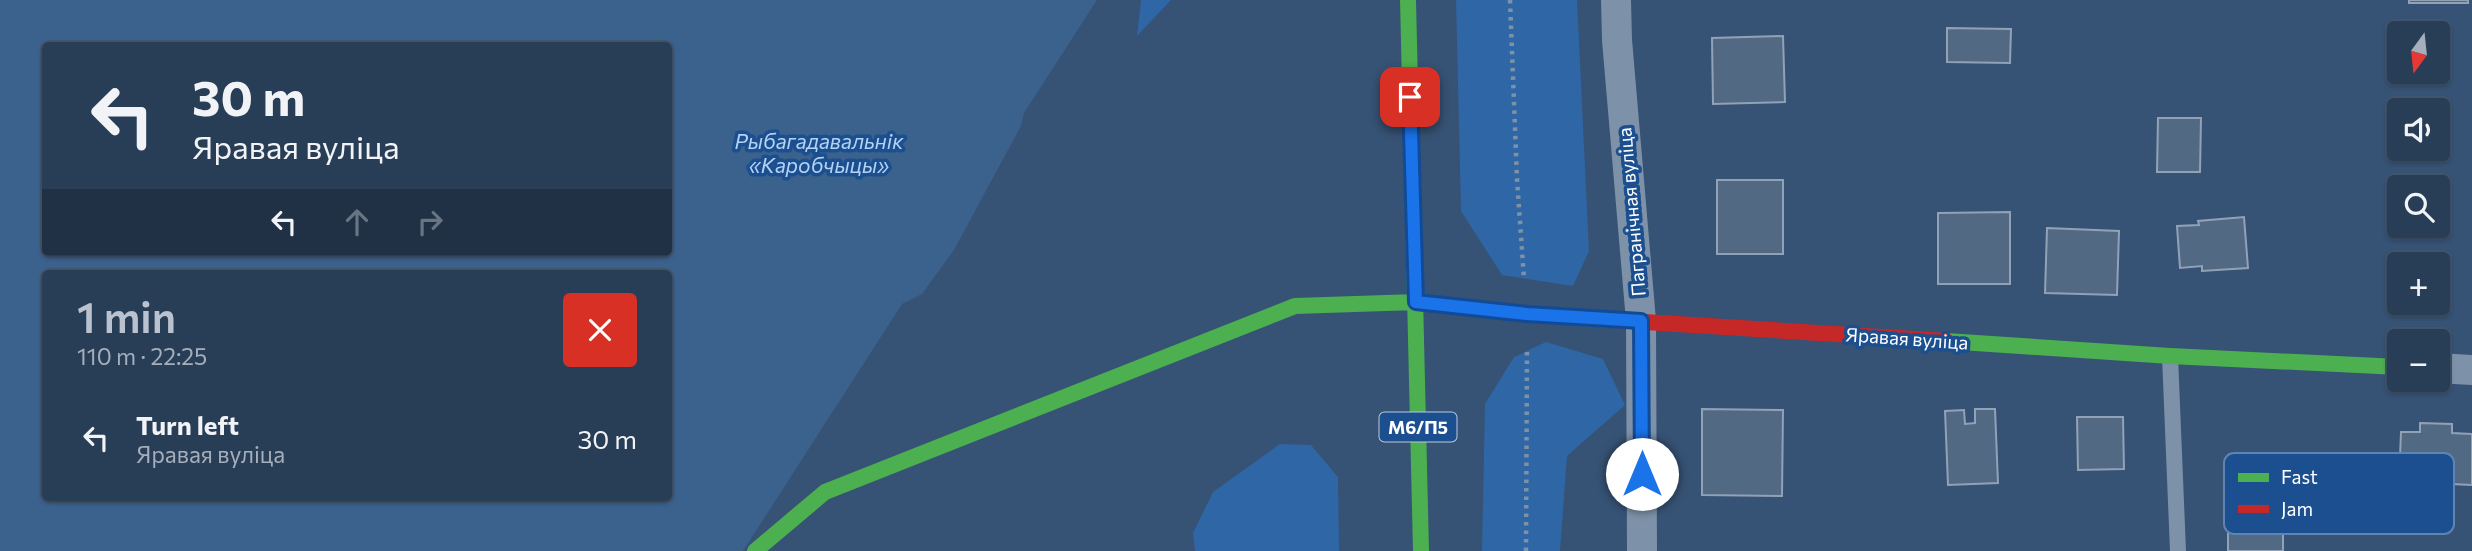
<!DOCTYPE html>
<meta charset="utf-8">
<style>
:root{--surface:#283e57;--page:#30455d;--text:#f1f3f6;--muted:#a5aeba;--line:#44576d;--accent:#b9c2ce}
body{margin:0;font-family:Commissioner,sans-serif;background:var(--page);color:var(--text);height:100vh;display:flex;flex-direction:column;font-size:26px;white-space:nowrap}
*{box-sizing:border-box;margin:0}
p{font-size:23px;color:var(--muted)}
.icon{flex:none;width:38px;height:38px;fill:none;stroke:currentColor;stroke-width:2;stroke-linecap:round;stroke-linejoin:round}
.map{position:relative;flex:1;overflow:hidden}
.details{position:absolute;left:42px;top:270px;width:630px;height:231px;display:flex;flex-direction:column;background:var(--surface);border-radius:7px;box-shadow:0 2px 5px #0004,0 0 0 2px var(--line)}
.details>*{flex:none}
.hud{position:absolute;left:42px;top:42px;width:630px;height:214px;border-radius:7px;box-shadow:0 2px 5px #0004,0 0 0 2px var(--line);background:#283e57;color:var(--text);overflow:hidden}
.needle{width:46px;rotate:195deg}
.fabs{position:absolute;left:2387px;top:21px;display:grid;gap:14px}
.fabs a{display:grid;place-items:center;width:63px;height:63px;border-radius:7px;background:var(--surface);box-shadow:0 2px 5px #0004,0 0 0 2px var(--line);font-size:35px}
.pin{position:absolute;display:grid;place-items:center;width:60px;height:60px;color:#fff;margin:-30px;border-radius:14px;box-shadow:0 4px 10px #0006}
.me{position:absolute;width:77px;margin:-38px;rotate:0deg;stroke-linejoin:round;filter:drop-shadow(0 0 5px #0008)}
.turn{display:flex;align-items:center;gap:24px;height:147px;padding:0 35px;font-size:32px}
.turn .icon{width:91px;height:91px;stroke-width:2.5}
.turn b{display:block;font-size:49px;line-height:60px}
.lanes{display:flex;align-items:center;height:66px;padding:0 35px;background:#0003;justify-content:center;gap:35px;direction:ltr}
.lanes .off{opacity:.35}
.round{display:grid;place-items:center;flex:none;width:74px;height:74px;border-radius:7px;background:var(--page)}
.summary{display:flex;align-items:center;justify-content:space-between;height:119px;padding:0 35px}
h1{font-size:42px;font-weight:600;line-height:52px;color:var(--accent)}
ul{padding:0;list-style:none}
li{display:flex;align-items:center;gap:21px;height:98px;padding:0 35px}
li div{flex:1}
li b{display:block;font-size:26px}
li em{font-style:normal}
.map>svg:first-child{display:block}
.green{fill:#2f66a5}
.water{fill:#3b618d;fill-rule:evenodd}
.building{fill:#526984;stroke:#92a2b6;stroke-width:2}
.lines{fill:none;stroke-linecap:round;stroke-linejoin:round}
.path{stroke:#7d92a8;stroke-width:4.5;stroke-dasharray:3.5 5;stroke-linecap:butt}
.lane{stroke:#7d92a8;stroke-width:16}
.street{stroke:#7d92a8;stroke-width:30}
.fast{stroke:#4caf50;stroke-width:16}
.jam{stroke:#c62828;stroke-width:16}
.route-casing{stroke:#114b97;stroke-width:18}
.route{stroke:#1a73e8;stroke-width:12}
.labels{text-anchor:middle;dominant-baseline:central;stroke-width:7;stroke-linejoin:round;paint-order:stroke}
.shield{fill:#1b4f8f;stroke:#bbcadd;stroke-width:2}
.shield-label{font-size:18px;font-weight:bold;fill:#fff}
.street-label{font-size:19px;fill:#fff;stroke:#1b4f8f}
.water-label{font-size:21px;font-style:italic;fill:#b5d3f5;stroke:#1b4f8f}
.key{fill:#1b4f8f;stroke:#5f84b1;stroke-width:2}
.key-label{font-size:19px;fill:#fff}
</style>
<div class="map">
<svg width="2472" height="551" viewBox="0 0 2472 551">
<rect width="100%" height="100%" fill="#365274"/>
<path class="green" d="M1141 0H1171L1137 36Z
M1456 0H1577L1589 251 1573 286 1502 275 1461 211Z
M1546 342 1603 359 1625 405 1567 456 1560 551H1482L1485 404 1514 357Z
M1280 444 1311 445 1338 477 1339 551H1195L1193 533 1213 492Z"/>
<path class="water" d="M0 0H1097L1024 113 1021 126 954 250 922 294 902 304 743 551H0ZM46 46H668V252H46ZM46 273H668V497H46Z"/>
<path class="building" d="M2409 0H2468V3H2409Z
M1947 28 2011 29 2010 63 1947 62Z
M1783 36 1785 102 1713 104 1712 38Z
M2158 118H2201L2200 172H2157Z
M1717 180H1783V254H1717Z
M2010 212V284H1938V213Z
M2244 217 2248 268 2202 271V266L2180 268 2177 226 2199 225 2198 221Z
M2047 228 2119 231 2117 295 2045 293Z
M1702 409 1783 410 1782 496 1702 495Z
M1975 409H1995L1998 483 1948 485 1945 411 1964 410 1965 424 1975 423Z
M2077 417H2123L2124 469 2078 470Z
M2420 423 2452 424V433L2472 434V485L2451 484V492L2419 491V483L2399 482 2401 432H2420Z
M2228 508 2283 509V551H2228Z"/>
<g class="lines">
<path class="path" d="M1510 0 1517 179 1524 279
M1526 551 1527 350"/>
<path class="lane" d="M2170 356 2178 551"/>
<path class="street" d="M1616 0 1617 40 1641 321 1642 551
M2438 368 2472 370"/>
<path class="fast" d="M1408 0 1421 551
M1946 341 2170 356 2399 367
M755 551 825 492 1295 306 1416 302 1527 314 1613 320"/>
<path class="jam" d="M1613 320 1946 341"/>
</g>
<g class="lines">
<defs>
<path id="route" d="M1410 97 1416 302 1527 314 1641 321 1642 474"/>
</defs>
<use href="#route" class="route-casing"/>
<use href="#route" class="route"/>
</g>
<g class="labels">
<rect class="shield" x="1379.5" y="412.5" width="77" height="29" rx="5"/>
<g class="shield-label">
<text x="1418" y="427">М6/П5</text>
</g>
<g class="street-label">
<text transform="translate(1631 212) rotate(-95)">Пагранічная вуліца</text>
<text transform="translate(1907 338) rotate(4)">Яравая вуліца</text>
</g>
<g class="water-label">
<text x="819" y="140">Рыбагадавальнік<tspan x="819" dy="24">«Каробчыцы»</tspan></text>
</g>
</g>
<rect x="2224" y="453" width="230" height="81" rx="10" class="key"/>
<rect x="2238" y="473" width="31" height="9" fill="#4caf50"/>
<rect x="2238" y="505" width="31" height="8" fill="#c62828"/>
<g class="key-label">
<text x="2281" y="484">Fast</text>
<text x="2281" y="516">Jam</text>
</g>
</svg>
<div class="fabs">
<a><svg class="needle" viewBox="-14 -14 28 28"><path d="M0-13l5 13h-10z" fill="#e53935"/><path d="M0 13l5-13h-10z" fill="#a5aeba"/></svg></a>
<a><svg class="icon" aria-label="sound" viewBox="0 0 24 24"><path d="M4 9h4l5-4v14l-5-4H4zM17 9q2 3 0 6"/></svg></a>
<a><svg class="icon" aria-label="search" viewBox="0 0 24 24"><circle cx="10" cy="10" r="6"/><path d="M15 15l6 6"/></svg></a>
<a>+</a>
<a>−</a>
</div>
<div class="pin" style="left:1410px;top:97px;background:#d93025"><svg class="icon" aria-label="arrive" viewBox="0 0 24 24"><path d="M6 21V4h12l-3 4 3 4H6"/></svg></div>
<svg class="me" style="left:1642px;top:474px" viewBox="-20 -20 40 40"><circle r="19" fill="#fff"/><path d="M0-13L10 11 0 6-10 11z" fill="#1a73e8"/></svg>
<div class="hud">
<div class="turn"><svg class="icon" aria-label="left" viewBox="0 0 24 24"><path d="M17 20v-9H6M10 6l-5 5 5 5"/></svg><div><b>30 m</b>Яравая вуліца</div></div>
<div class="lanes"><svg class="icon" aria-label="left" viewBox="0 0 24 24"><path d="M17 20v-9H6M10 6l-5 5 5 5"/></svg><svg class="icon off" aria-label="ahead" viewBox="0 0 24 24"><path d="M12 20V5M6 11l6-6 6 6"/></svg><svg class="icon off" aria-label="right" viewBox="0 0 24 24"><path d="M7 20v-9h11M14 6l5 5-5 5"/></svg></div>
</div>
<section class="details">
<div class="summary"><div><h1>1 min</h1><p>110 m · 22:25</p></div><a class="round" style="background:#d93025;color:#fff"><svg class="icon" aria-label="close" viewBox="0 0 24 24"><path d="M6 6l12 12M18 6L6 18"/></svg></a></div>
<ul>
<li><svg class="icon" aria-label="left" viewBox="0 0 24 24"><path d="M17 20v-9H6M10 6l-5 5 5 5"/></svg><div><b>Turn left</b><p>Яравая вуліца</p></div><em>30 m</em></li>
</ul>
</section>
</div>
